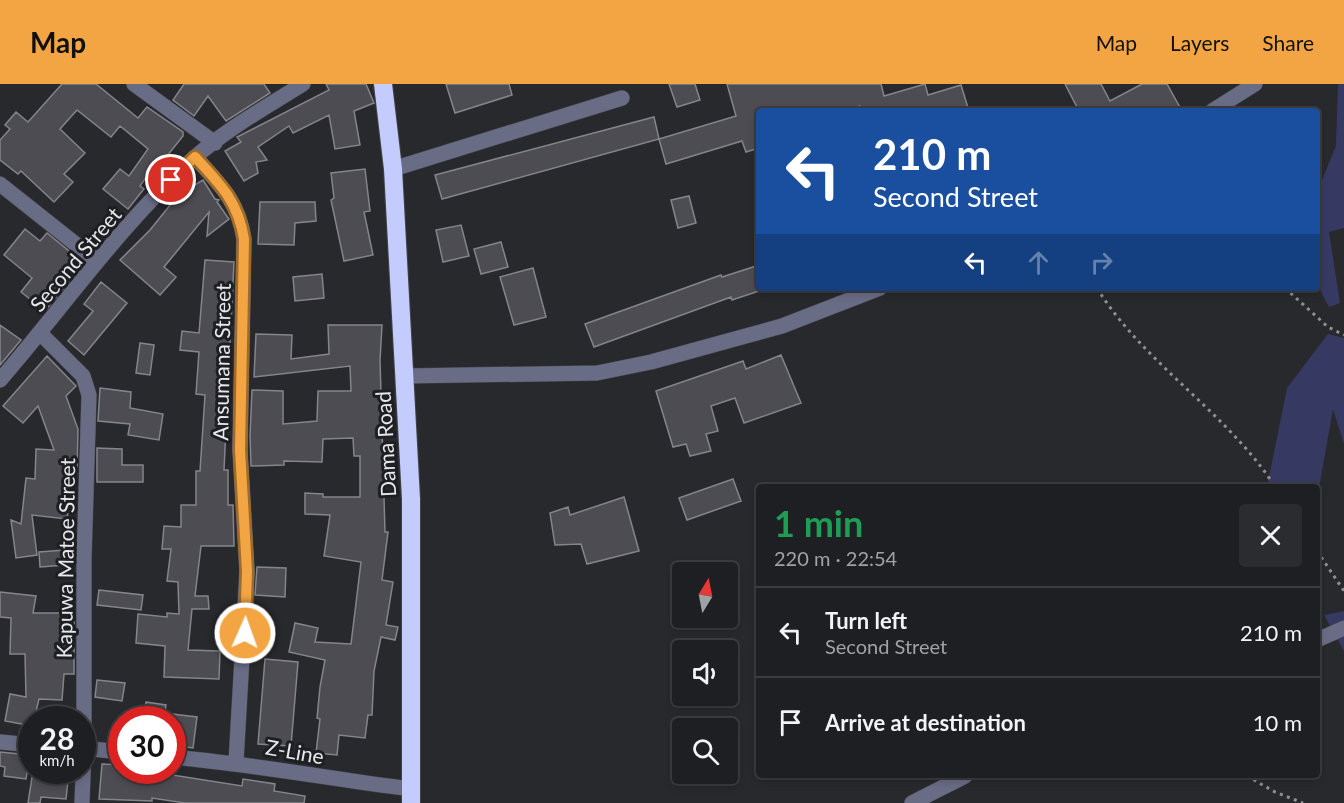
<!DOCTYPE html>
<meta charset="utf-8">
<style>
:root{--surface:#1e1f22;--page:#2b2c2f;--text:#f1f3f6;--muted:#a1a2a5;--line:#3c3d40;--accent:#f2a542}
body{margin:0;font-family:Lato,sans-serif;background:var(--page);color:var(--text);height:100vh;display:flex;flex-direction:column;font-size:22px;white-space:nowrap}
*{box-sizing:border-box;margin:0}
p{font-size:20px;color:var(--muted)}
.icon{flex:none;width:33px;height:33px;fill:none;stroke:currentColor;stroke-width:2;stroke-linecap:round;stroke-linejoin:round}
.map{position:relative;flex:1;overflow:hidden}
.panel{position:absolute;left:756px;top:400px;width:564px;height:294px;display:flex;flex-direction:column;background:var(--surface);border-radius:6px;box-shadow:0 3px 9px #0003,0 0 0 2px var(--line)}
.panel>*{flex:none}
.top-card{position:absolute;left:756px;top:24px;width:564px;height:183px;border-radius:6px;box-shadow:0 3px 9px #0003,0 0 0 2px var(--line);background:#1a4fa0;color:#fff;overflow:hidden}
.needle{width:39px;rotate:10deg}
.tools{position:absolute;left:672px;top:478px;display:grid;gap:12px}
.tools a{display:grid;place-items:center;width:66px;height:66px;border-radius:6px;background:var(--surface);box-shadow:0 3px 9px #0003,0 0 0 2px var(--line);font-size:30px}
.speed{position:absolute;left:18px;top:622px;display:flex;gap:12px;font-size:30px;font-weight:700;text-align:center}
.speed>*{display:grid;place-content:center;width:78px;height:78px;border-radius:50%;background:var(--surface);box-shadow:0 3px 9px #0003,0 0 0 2px var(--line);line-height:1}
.speed small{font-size:15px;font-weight:400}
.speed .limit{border:9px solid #d22;background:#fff;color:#111}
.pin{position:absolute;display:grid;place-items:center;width:51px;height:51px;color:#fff;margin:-26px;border:3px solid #fff;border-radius:50%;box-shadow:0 2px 6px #0007}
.me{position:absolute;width:66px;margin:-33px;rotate:2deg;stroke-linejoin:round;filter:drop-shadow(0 0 4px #0008)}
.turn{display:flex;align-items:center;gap:21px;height:126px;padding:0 18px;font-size:27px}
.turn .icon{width:78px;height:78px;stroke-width:2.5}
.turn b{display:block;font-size:42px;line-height:51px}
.lanes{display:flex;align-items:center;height:57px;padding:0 18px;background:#0003;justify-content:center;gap:30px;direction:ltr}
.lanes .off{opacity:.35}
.round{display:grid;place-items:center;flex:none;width:63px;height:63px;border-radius:6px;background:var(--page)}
.overview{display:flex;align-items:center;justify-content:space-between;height:102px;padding:0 18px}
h1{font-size:36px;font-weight:700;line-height:45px;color:#1e9e55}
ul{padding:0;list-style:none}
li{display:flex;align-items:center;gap:18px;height:90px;padding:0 18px;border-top:2px solid var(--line)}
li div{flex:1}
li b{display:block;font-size:22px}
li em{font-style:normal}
header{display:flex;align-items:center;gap:36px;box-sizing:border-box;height:84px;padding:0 30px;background:var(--accent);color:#111}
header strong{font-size:28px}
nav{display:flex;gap:33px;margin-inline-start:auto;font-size:21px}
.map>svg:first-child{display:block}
.green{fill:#363962}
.building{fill:#4c4c52;stroke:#84858b;stroke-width:1.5}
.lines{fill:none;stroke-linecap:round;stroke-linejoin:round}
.minor-casing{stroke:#434448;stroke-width:16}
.highway-casing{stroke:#434448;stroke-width:20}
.path{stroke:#909093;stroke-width:3;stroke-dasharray:3 4.5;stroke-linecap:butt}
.minor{stroke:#696c85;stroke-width:15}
.highway{stroke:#c4cbfd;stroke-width:18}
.route-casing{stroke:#9d6b2b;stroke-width:15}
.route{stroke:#f2a542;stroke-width:10}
.labels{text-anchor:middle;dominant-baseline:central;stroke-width:6;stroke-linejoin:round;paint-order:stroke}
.street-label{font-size:21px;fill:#e8e8eb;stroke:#1e1f23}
</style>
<header>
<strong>Map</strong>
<nav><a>Map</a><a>Layers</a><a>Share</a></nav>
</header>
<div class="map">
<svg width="1344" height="719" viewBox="0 0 1344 719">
<rect width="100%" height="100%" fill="#28292d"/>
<path class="green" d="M1338 0H1344V144L1329 148 1340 219 1329 223 1317 200V108L1336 62Z
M1328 250 1344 254V360L1333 325 1317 415V404L1267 403 1287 304Z
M1344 527V567L1324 531Z"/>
<path class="building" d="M62 0H96L138 34 147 23 183 48V52L163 77 159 74 140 102 144 105 128 125 103 105 120 85 129 92 148 65 120 42 111 53 77 26 60 45 85 69 64 90 73 98 54 118 21 87 18 90 0 76V56L10 45 5 41 16 28 28 38Z
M184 0H264L270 9 226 37 208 12 194 32 173 16Z
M326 0H366L374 19 354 27 360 61 335 65 329 31 293 49 289 42 258 63 267 76 256 78 258 89 244 97 225 67 241 58 237 53 329 6Z
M446 0H509L512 11 455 29Z
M669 0H695L700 16 677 23Z
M727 0H881L884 12 925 0 928 11 961 1 969 27H861L860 22 844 27H759V64L746 68 742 57 666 80 659 55 736 32Z
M1065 0H1101L1110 17 1142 0H1167L1182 27H1079Z
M654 33 659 55 442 115 435 91Z
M365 85 370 127 364 128 373 171 344 177 331 116 334 114 331 89Z
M203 96 215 115 219 116 217 118 229 135 207 152 209 128 164 183 176 193 160 211 120 176 150 146 175 115 174 113Z
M689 112 696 139 678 144 671 116Z
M260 118H315L316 137 295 139 294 161 258 160Z
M461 141 469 172 443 178 436 146Z
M25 145 40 157 47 149 84 179 45 227 21 208 32 194 4 171Z
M501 158 508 183 481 190 474 165Z
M205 176 234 178 224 386H228V421H233L234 462H201L195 512H208L209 525H192L188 566 220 567 219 595 164 593 165 562 136 559 138 530 167 533V529L179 530 178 498 167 497 171 465H162L164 442 181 443V421H196V387H200L205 311 196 310 199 268 180 266 182 247 199 249Z
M759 181V207L732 216 731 213 594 263 585 240 721 191 722 193Z
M533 184 546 233 514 241 500 193Z
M322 190 324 214 295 217 293 193Z
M101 198 127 219 84 271 68 257 93 227 84 220Z
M0 241 21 256 0 281Z
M328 241H382L380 276 385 448H388L382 496 393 498 386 541 398 543 395 556 381 553 374 587 372 631H368L365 654 339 651 337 671 316 669 320 635 317 634 320 603 325 576 289 568 295 539 318 544 315 558 351 560 361 478 324 472 330 431 305 430V409L323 410V413H360V372H354L353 354 323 355 322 378 284 377V381L251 382 250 352 252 306 283 307V340L317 337 318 307H351L350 282 254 293 256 250 292 251 291 275 329 270Z
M140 259 154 261 150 291 136 289Z
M781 271 801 319 744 339 735 314 711 322 718 347 706 350 711 367 690 372 686 360 673 363 656 307 743 277 746 285Z
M47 272 76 302 66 312 78 345 77 389H73L67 435 32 431 37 471 16 474 11 436 21 440 26 394 35 395 36 365 54 366 38 322 23 339 3 322Z
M100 304 131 308 130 324 163 330 159 356 128 351 130 340 98 337Z
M97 364 122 365V381H143V398H97Z
M733 395 741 417 687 436 679 414Z
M624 413 639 467 587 480 581 460 555 461 550 429 568 423 570 431Z
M65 466 66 481 40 483 39 468Z
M257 483 286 484 285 513 255 511Z
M99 506 143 511 141 526 97 521Z
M0 508 36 512 33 529H74V590H64L62 616 39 615 34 636H32V648L27 647V641L5 637 10 610 26 613 25 570H10L11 534 0 533Z
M265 575 298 578 291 662 258 660Z
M97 596 125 599 122 617 95 613Z
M146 618 166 621 164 636H143Z
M172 630 197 633 193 664 172 661Z
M0 668 30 671 26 695 4 692 5 683 0 682Z
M102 680 122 681V687L166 690 242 702 243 695 275 700 274 707 305 712 304 719H185L152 714V717L99 715Z
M33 687H69L66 715 41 713 40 719H28Z"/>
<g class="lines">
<defs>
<path id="minor" d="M134 0 215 59
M1212 27 1255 0
M195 73C220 101 238 116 244 155L240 366 247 487 236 678
M393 85 622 14
M0 100 97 177
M40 249 83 292 89 311 84 475V664L82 719
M404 292 597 289 651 278 782 242 880 204
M0 296C64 222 120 141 193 75 225 46 266 23 303 0
M1317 556 1344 544
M0 658 32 661
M82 664 122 668
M172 673C252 680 331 695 411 705
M912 719 965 692"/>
<path id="highway" d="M383 0 393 85 411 415V719"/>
</defs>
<use href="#minor" class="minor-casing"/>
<use href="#highway" class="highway-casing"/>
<path class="path" d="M1097 204C1143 279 1227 328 1276 404
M1285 204 1328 243 1344 251
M1317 467 1344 507
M1247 692 1275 708 1303 719"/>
<use href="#minor" class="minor"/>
<use href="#highway" class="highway"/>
</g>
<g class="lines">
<defs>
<path id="route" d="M171 96 195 73C220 100 238 117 244 155L240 366 247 487 245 549"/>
</defs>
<use href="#route" class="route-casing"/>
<use href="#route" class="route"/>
</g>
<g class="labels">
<g class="street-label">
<text transform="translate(75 175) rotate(-50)">Second Street</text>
<text transform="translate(221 278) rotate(-89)">Ansumana Street</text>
<text transform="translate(385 360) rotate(-93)">Dama Road</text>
<text transform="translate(65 474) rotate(-89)">Kapuwa Matoe Street</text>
<text transform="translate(295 667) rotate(10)">Z-Line</text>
</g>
</g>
</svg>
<div class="tools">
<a><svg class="needle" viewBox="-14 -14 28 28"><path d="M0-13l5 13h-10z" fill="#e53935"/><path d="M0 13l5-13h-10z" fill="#a1a2a5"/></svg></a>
<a><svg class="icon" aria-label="sound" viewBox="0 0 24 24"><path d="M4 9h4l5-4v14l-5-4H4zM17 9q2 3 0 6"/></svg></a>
<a><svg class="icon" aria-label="search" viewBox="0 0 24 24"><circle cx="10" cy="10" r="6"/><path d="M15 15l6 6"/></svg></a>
</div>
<div class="speed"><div>28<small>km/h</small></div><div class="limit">30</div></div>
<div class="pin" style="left:171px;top:96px;background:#d93025"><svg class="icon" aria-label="arrive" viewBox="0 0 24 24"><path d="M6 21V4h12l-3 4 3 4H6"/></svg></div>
<svg class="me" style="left:245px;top:549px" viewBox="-20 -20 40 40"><circle r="17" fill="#f2a542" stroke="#fff" stroke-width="3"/><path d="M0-11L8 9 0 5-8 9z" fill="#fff"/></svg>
<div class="top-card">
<div class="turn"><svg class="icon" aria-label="left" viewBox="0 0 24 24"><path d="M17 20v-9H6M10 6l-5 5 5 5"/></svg><div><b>210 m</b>Second Street</div></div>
<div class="lanes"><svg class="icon" aria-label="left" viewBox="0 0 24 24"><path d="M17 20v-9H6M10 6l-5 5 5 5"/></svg><svg class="icon off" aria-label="ahead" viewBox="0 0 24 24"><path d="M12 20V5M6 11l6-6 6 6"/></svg><svg class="icon off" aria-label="right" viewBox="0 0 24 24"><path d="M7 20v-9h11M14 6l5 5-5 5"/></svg></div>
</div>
<section class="panel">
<div class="overview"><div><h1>1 min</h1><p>220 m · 22:54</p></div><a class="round"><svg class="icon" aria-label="close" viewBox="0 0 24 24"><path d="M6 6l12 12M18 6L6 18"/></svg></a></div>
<ul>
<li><svg class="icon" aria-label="left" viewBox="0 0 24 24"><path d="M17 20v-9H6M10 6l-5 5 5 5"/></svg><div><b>Turn left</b><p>Second Street</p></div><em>210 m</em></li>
<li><svg class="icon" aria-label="arrive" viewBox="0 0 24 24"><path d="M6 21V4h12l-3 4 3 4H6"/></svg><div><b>Arrive at destination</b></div><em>10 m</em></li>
</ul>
</section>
</div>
